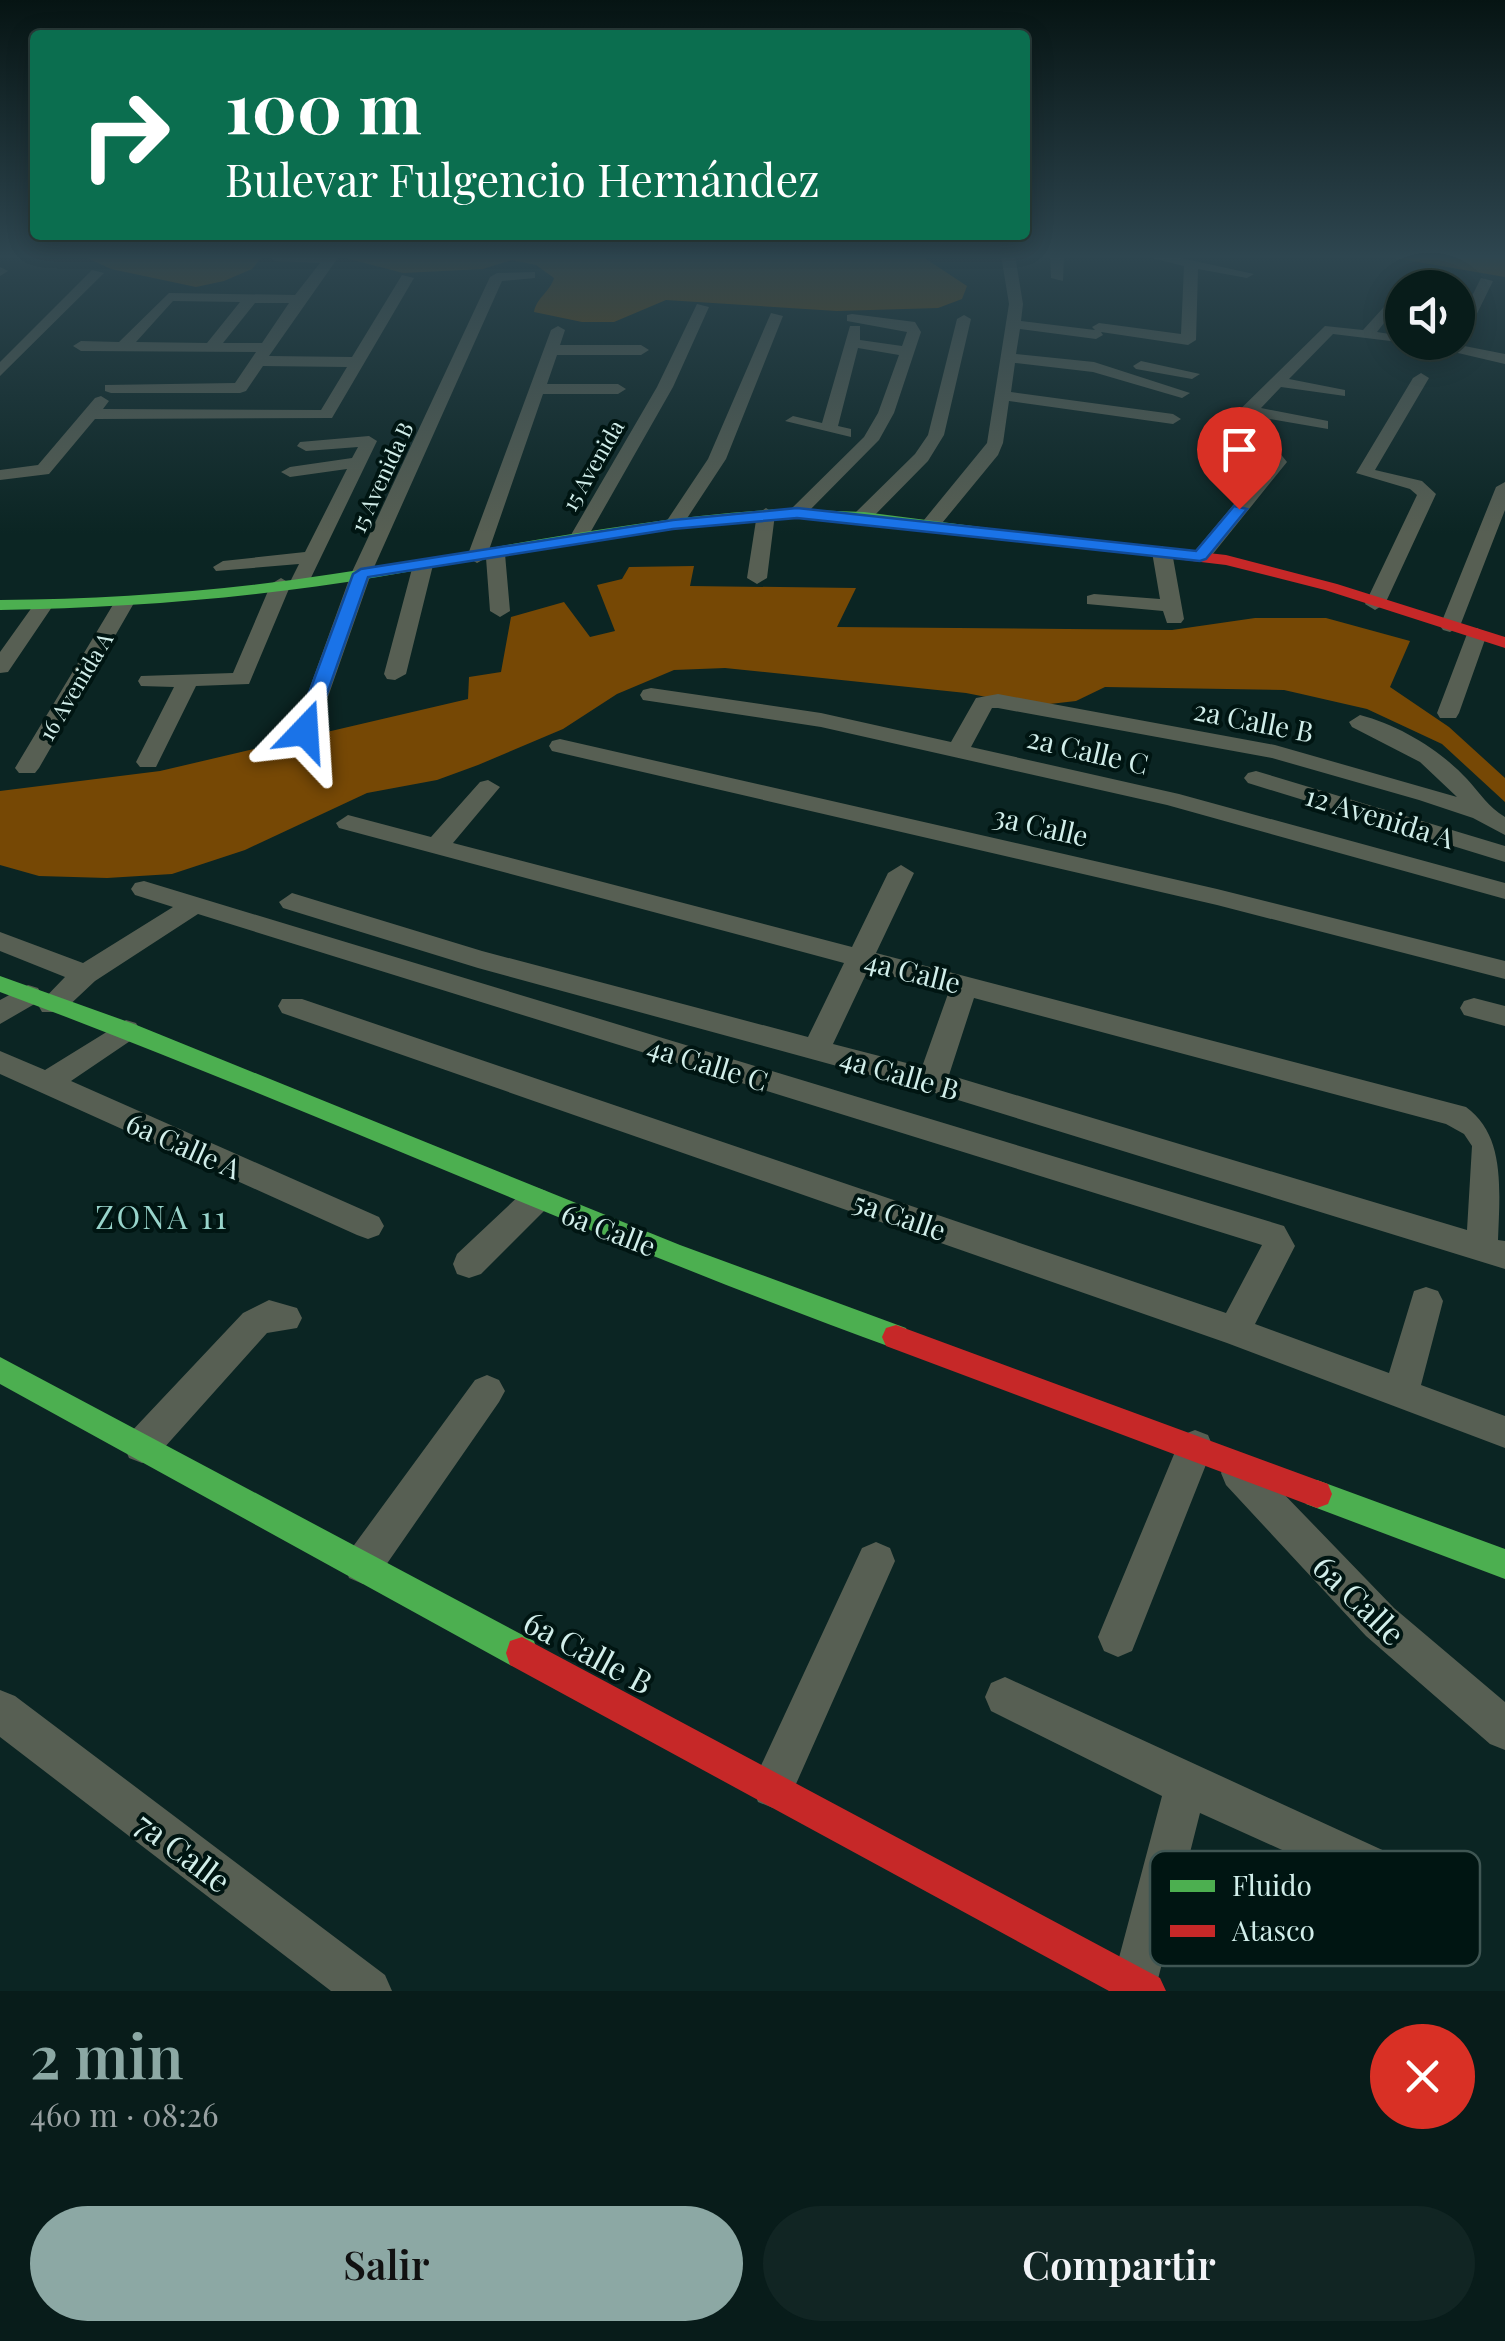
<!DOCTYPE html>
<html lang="es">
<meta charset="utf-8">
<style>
:root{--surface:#081c1a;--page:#112523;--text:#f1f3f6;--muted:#98a1a2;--line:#293a39;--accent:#8ca8a4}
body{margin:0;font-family:"Playfair Display",serif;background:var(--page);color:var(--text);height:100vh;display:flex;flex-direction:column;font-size:38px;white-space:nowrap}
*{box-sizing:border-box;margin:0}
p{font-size:32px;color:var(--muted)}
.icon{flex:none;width:55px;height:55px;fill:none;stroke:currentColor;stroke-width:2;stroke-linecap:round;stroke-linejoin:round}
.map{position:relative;height:1991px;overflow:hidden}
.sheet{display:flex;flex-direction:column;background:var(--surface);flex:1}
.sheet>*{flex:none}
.guide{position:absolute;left:30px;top:30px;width:1000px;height:210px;border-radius:10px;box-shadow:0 5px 25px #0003,0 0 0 2px var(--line);background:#0b6e4f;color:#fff;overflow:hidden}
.tools{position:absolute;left:1385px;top:270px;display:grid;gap:20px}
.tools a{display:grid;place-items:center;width:90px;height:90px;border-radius:50%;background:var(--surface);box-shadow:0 5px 25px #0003,0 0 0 2px var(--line);font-size:50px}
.pin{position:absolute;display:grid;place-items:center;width:85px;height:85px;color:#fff;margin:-102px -42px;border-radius:50% 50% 50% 0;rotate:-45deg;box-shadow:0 0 10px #0007}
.pin .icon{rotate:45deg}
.me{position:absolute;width:110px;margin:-55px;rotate:20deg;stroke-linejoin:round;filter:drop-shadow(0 0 8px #0008)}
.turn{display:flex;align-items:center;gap:35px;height:210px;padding:0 30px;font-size:45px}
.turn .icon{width:130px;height:130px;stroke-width:2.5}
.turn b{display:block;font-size:70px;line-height:85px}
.round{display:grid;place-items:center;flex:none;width:105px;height:105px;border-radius:52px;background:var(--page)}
.summary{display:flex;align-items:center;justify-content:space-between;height:170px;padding:0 30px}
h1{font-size:60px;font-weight:600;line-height:75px;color:var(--accent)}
.cta{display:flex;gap:20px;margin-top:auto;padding:20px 30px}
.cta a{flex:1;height:115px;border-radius:60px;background:var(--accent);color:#111;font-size:40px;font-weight:600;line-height:115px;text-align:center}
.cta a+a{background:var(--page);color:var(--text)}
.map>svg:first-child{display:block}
.forest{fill:#764805}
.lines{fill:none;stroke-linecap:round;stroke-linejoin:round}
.street{fill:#575f53;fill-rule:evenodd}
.fast{fill:#4caf50;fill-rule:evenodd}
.jam{fill:#c62828;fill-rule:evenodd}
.route{fill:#1a73e8;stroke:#114b97;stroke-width:2.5}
.labels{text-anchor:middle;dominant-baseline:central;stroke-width:8;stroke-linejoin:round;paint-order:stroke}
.far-street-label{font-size:22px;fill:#d1eeea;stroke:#001512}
.street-label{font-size:28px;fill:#d1eeea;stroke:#001512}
.quarter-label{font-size:32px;letter-spacing:2.5px;fill:#98d4cb;stroke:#001512}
.near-street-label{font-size:32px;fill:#d1eeea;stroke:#001512}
.key{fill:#001512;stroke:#3f5653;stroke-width:2.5}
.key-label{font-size:28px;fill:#d1eeea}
</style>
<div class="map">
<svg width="1505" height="1991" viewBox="0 0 1505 1991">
<rect width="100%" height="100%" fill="#0b2523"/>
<path class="forest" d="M81 255H263L252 269 224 281 196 287 111 269Z
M334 255H920L967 286 962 299 938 308 837 311 666 300 614 322H582L534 312C537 297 550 292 554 278L536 265 512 260 483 269 403 273Z
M1377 255H1505V277Z
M694 566 690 586 856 588 837 627 1172 630 1255 618H1326L1410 641 1390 687 1449 727 1505 778V802L1442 744 1367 709 1284 690 1105 687 1076 701 1032 706 966 693 725 668 674 670 617 694 563 729 478 765 437 780 367 793 245 850 172 874 107 878 39 876 0 865V791L160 771 468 699 469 677 501 672 511 617 564 602 590 637 615 631 597 585 622 579 629 567Z"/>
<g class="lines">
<path class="street" d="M269 255H330L337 259 269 356 352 357 402 275 414 278 332 418 95 419 49 474 0 480V470L38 465 95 398 101 396 109 401 103 409 321 410 347 367 263 366 246 391 240 393H111L105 391V385L235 383 256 352 81 351 73 346 81 341 119 342 169 293 295 295 320 263 274 261ZM173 301 240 302 207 343 136 342ZM255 303H289L262 343H223Z
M1001 255H1015L1023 304 1021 321 1095 330 1092 327 1099 323 1181 334 1184 266 1139 255H1167L1254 274 1247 278 1198 269 1196 340 1188 345 1101 332 1103 335 1096 339 1020 329 1016 354 1094 362 1190 393 1182 398 1093 372 1015 363 1011 392 1173 414 1181 419 1173 424 1009 401 1003 443 998 455 938 528H924V520L987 443 1009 304Z
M1050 255H1064L1063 281 1051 278Z
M0 267 8 271 0 276Z
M92 270 104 273 0 376V362Z
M535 272V278L502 281 371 574 316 731 305 738 297 736 294 731 351 574 490 277 497 273Z
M1481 278 1493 281 1465 338 1458 342V324Z
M1402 287V300L1377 332 1402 336V342L1407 343 1333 334 1289 379 1345 390V396L1281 387 1261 408 1328 421V429L1252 416 1230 438 1279 452 1287 462 1208 560H1194V552L1269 462 1214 443V435L1325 326 1363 330Z
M697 304 709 307 673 387 586 540 584 544H570L568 540 657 387Z
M771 313 783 316 726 459 680 529H666L664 525 708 459Z
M852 314 915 322 921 332 894 413 879 440 803 517H791V509L864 437 878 413 899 355 858 348 838 426 851 429V437L785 421 793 416 822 423 850 326H860V340L902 346 907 332 847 321V315Z
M964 315 971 319 944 435 928 461 869 521H855V513L915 454 928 435 957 319Z
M558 326 565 330 560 345H641L649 350 641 355H557L547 384H618L626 389 618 394H543L489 550H502L505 554 510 611 500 617 490 611 486 558 477 563 467 557 551 330Z
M1411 342H1444L1505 354V364Z
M1141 361 1200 374 1192 379 1136 369 1133 366Z
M1421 373 1429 378 1375 470 1422 481 1436 494 1385 604 1375 610 1365 604 1417 495 1410 489 1356 473 1413 378Z
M369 436 377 441 307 586H293L290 582 299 564 216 571 213 567 223 561 305 552 347 469 290 477 281 472 290 467 352 458 358 447 306 451 297 446 300 442Z
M1505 482V510L1460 626 1450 632 1443 630 1440 626 1496 487Z
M766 508 775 514 767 578 757 584 747 578 757 514Z
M1162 546 1172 552 1184 619 1181 623H1167L1163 611 1087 604V596L1094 594 1160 599 1152 552Z
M423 559 433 565 406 674 395 680 387 679 384 674 413 565Z
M281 578 291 584 249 684 196 686 156 767H140L136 762 174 687 141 686 138 681 141 676 233 673 271 584Z
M124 597 134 603 39 768 35 773H19L15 768 114 603Z
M42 601 52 607 8 672 0 673V652L35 603Z
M1477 628 1487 634 1459 713 1456 718H1440L1437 713 1467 634Z
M651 688 821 713 951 742 976 698 998 694 1275 745 1457 797 1420 762 1352 727 1349 722 1360 715C1399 725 1440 750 1467 779 1480 793 1488 807 1505 817V835L1473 818 1419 800 1272 758 998 708H992L971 747 1179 794 1505 883V899L1167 805 821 727 643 700 640 695 643 690Z
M560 739 1217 889 1505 961V979L1217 905 552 751 549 746 552 741Z
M1256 771 1505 846V862L1248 783 1244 778 1248 773Z
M488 780 500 787 453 843 852 947 888 873 901 865 914 873 876 953 1466 1107C1505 1135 1500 1188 1498 1240L1505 1241V1269L932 1092 478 968 283 908 279 902 292 893 482 951 808 1037 844 963 339 828 336 823 348 815 431 837 480 782ZM868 970 949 991 922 1067 833 1044ZM974 998 1446 1124 1464 1134 1472 1146 1467 1230 949 1075Z
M144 881 1284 1226 1295 1246 1255 1324 1389 1373 1414 1291 1426 1287 1438 1291 1443 1301 1421 1385 1505 1416V1448L1227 1343 282 1013 278 1006 282 999H302L1226 1313 1262 1245 198 914 95 981 62 1012H42L38 1005 65 977 0 951V932L83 963 173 907 135 895 131 889 135 883Z
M28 985 38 988 42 995 38 1002 0 1024V1000Z
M1474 998 1505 1006V1026L1464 1015 1460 1008 1464 1001Z
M126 1020 136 1023 140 1030 136 1037 71 1081 379 1217 384 1226 379 1235 368 1239 357 1235 0 1074V1051L45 1070Z
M535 1187 546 1191 551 1200 546 1209 481 1274 469 1278 457 1274 453 1264 457 1254 524 1191Z
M269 1300 297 1308 302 1318 297 1328 267 1333 155 1458 142 1463 129 1458 124 1446 129 1434 243 1313Z
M487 1375 499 1380 505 1391 499 1402 377 1578 363 1584 349 1578 344 1565 349 1552 475 1380Z
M1195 1430 1208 1435 1213 1447 1132 1651 1118 1657 1104 1651 1098 1637 1182 1435Z
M1239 1456 1252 1461 1394 1608 1505 1702V1750L1490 1744 1366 1636 1226 1485 1221 1473 1226 1461Z
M876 1542 890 1548 895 1561 788 1802 773 1808 758 1802 752 1787 758 1772 862 1548Z
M1005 1677 1402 1859 1408 1875 1402 1891 1386 1897 1200 1813 1155 1991H1115L1112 1984 1162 1796 991 1711 985 1697 991 1683Z
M0 1690 15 1696 385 1975 392 1991H331L0 1737Z"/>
<path class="fast" d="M784 509 864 512 996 529 1004 534 996 539C926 528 855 516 784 517 647 521 513 554 378 577 253 598 127 608 0 610V600C112 599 223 591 333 574 484 552 632 517 784 509Z
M0 976 134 1024 680 1245 906 1328 910 1337 906 1346 896 1349C594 1240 302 1104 0 992Z
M0 1357 534 1641 538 1653 534 1665 522 1669 510 1665 0 1384Z
M1317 1480 1505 1549V1579L1306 1504 1302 1494 1306 1484Z"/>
<path class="jam" d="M996 529 1226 555 1337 584 1505 637V648L1325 590 1226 565 991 537V531Z
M896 1325 1317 1480 1328 1484 1332 1494 1328 1504 1317 1508 886 1346 882 1337 886 1328Z
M522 1637 1160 1978 1166 1991H1109L510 1665 506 1653 510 1641Z"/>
</g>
<linearGradient id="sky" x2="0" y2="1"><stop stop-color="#061413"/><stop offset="0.48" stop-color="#2e4650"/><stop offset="1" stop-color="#2e4650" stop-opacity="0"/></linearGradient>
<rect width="1505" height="534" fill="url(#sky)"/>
<path class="route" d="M1234 506 1247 509 1206 559 1200 561 797 518 673 529 368 577 314 731 305 736 295 731 353 574 361 569 673 520 797 508 1196 551Z"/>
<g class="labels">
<g class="far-street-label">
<text transform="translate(592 465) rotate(-60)">15 Avenida</text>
<text transform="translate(381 477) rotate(-65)">15 Avenida B</text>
<text transform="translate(75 686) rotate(-59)">16 Avenida A</text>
</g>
<g class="street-label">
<text transform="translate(1254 720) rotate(11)">2a Calle B</text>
<text transform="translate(1088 750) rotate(13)">2a Calle C</text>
<text transform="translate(1380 816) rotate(17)">12 Avenida A</text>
<text transform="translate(1041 825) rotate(13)">3a Calle</text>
<text transform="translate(913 971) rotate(14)">4a Calle</text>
<text transform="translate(708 1063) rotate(17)">4a Calle C</text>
<text transform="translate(900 1073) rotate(16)">4a Calle B</text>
<text transform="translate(184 1145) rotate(24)">6a Calle A</text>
<text transform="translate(900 1215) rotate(19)">5a Calle</text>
<text transform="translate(609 1229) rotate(21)">6a Calle</text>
</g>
<g class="quarter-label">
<text x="162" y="1215">ZONA 11</text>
</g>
<g class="near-street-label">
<text transform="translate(1360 1599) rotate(44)">6a Calle</text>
<text transform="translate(589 1651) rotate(28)">6a Calle B</text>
<text transform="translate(184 1851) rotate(37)">7a Calle</text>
</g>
</g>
<rect x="1150" y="1851" width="330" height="115" rx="15" class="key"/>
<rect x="1170" y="1880" width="45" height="12" fill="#4caf50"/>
<rect x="1170" y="1925" width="45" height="12" fill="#c62828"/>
<g class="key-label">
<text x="1232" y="1896">Fluido</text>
<text x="1232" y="1941">Atasco</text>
</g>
</svg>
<div class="tools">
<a><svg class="icon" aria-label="sound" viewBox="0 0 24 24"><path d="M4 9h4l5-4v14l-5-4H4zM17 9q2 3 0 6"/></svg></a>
</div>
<div class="pin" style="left:1239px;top:509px;background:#d93025"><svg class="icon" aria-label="arrive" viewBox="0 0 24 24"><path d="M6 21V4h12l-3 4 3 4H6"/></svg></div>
<svg class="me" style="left:305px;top:731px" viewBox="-20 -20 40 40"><path d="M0-17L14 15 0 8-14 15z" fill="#1a73e8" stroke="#fff" stroke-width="4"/></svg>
<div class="guide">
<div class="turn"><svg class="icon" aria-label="right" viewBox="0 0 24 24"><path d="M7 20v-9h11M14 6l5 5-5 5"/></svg><div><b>100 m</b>Bulevar Fulgencio Hernández</div></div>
</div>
</div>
<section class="sheet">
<div class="summary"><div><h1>2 min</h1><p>460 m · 08:26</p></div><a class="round" style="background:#d93025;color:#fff"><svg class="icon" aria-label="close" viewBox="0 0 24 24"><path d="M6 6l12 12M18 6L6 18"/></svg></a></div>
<div class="cta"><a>Salir</a><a>Compartir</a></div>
</section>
